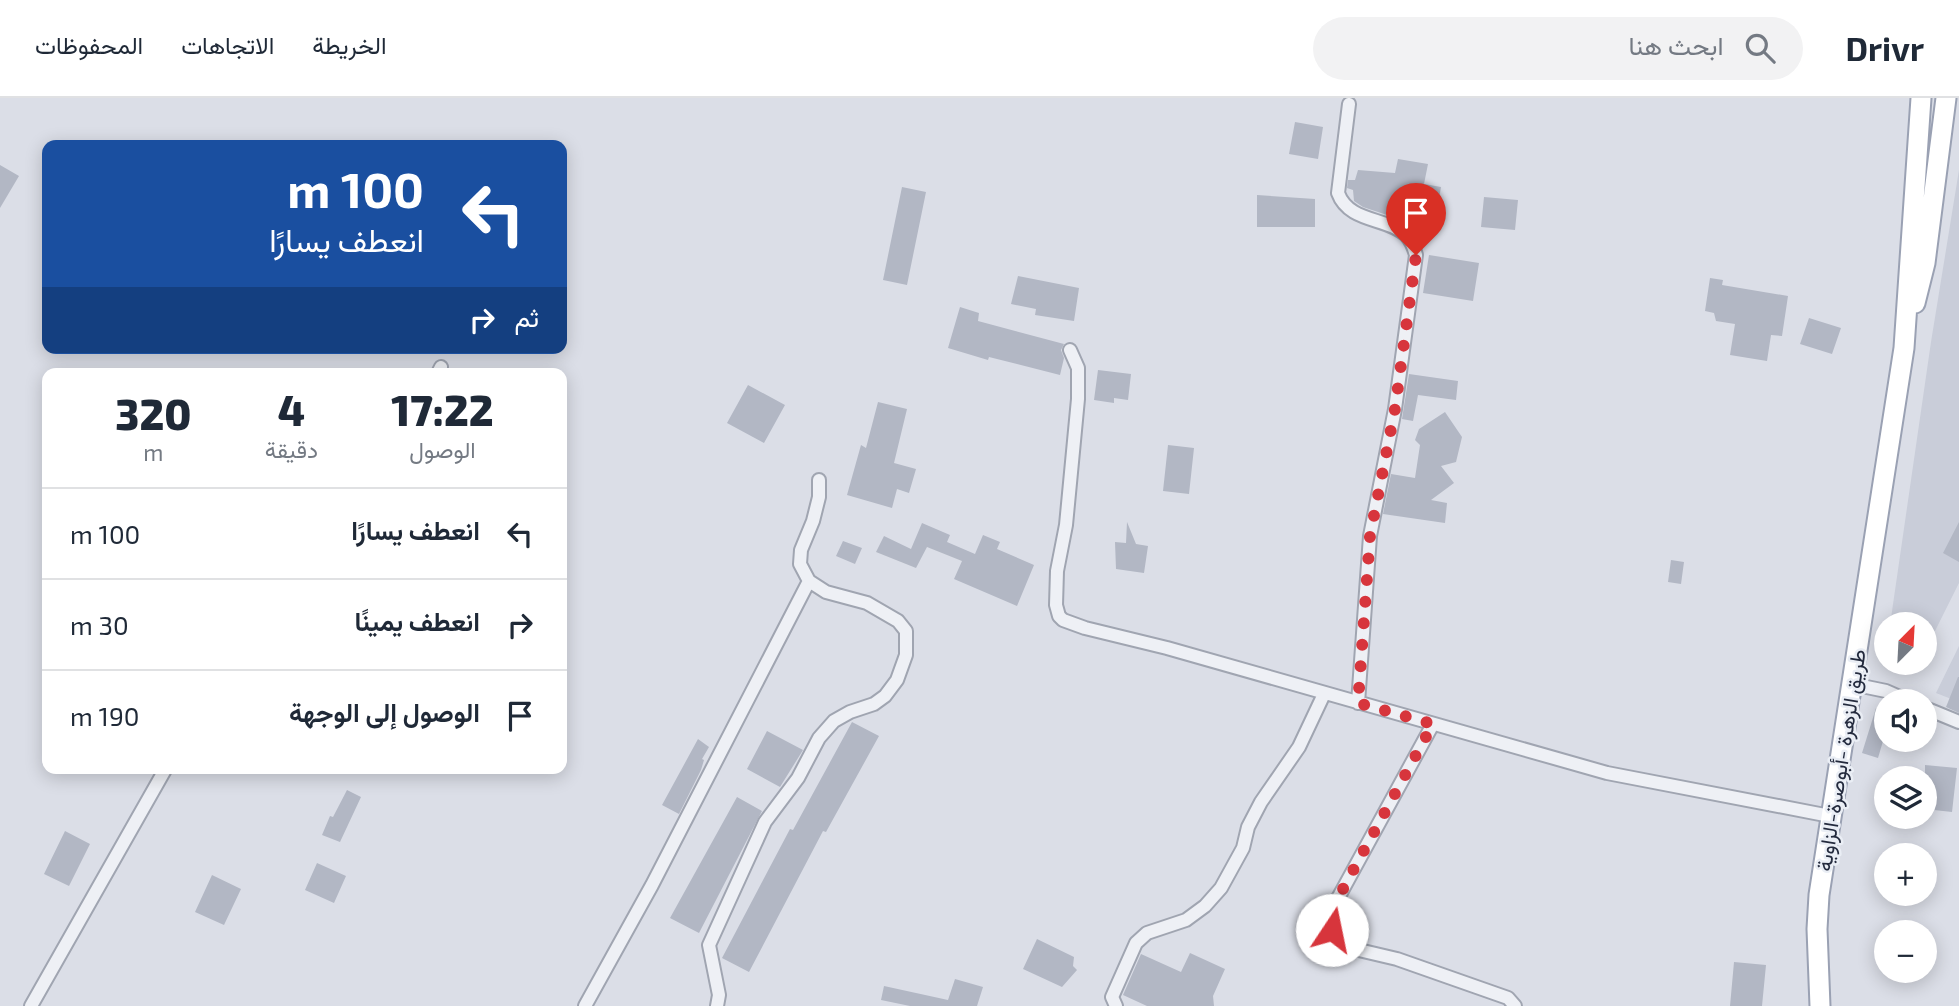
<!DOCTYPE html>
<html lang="ar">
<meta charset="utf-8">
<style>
:root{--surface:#fff;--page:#f2f2f3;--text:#1f2937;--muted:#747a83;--line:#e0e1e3}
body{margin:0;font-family:"Exo 2",Vazirmatn,sans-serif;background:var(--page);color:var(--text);direction:rtl;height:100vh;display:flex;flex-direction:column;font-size:26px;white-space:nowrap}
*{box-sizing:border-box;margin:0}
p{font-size:23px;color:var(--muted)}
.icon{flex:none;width:38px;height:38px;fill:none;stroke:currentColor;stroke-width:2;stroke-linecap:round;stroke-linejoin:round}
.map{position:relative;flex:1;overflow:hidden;direction:ltr}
.drawer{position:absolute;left:42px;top:270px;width:525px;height:406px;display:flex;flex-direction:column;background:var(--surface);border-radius:14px;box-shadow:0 4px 18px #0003;direction:rtl}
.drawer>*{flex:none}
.hud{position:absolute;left:42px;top:42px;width:525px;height:214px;border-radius:14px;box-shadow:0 4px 18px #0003;direction:rtl;background:#1a4fa0;color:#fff;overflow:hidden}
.needle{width:46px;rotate:24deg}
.controls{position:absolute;left:1874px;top:514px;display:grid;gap:14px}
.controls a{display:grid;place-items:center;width:63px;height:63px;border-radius:50%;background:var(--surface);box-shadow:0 4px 18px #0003;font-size:35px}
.pin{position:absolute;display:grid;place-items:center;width:60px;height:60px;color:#fff;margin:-72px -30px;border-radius:50% 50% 50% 0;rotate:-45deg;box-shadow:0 0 7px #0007}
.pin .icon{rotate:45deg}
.me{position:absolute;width:77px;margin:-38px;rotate:11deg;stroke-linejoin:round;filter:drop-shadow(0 0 5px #0008)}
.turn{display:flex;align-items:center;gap:24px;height:147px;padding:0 28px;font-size:32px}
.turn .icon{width:91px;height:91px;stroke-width:2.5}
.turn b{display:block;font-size:49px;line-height:60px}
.then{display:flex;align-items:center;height:66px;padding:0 28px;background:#0003;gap:14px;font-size:26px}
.eta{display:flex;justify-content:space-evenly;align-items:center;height:119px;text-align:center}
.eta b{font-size:42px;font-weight:800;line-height:49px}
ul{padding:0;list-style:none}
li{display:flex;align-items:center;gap:21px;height:91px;padding:0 28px;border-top:2px solid var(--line)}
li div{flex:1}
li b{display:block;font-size:26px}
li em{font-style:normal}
header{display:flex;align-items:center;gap:42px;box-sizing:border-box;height:98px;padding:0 35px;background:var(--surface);border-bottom:2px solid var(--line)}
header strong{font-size:33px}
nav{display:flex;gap:38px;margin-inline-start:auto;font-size:24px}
.search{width:490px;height:63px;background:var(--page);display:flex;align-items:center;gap:18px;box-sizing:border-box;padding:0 24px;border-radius:38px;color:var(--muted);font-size:26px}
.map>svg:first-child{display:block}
.built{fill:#c9cdd9}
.building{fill:#b2b7c4}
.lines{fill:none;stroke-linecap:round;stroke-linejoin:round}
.street-casing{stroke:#a0a5b1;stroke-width:16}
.primary-casing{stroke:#9aa1b3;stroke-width:23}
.street{stroke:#eef0f5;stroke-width:12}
.primary{stroke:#fff;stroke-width:19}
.route{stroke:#d7353c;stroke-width:12;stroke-dasharray:0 21.6}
.labels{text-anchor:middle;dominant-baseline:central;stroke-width:5;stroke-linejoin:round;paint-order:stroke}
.street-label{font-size:21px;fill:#242b3e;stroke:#eaeef5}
</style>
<header>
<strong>Drivr</strong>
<div class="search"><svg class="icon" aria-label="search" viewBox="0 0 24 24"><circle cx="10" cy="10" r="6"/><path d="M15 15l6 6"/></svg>ابحث هنا</div>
<nav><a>الخريطة</a><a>الاتجاهات</a><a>المحفوظات</a></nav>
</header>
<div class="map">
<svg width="1959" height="908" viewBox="0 0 1959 908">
<rect width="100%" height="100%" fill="#dbdee7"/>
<path class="built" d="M1959 72V485L1925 553V527H1890L1931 244Z
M1959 548V604L1936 595Z"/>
<path class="building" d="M1295 24 1323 29 1318 61 1289 56Z
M1398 61 1428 66 1424 86 1441 89 1439 101 1433 103 1429 123 1390 116V118L1363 109 1354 103 1353 92 1347 90 1348 82H1355L1358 72 1395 75Z
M0 67 19 78 0 110Z
M902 89 926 94 907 187 883 182Z
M1257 97 1315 101V129H1257Z
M1484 99 1518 102 1515 132 1481 129Z
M1429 157 1479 165 1473 203 1423 195Z
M1018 178 1079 190 1074 223 1035 217 1036 211 1011 206Z
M1710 180 1723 182 1722 187 1788 198 1782 238 1771 237 1767 263 1730 257 1735 226 1716 223 1714 215 1705 213Z
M960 209 979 215 978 223 1064 246 1061 252 1064 260 1060 277 989 259 988 262 948 250Z
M1809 220 1841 230 1832 256 1800 246Z
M1098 272 1131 276 1128 302 1114 300V305L1094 302Z
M1409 276 1458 283 1456 302 1418 297 1413 323 1402 321Z
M748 287 785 307 764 345 727 325Z
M878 304 907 311 894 365 916 371 909 395 897 391 892 410 847 397 861 347 866 350Z
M1445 314 1462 339 1456 364 1441 368 1454 385 1431 402 1447 405 1445 425 1383 416 1391 376 1415 380 1420 347 1415 342 1419 331Z
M1168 347 1194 350 1189 396 1163 393Z
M1127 424 1136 446 1148 448 1144 475 1116 471 1115 444 1126 445Z
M1959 424V464L1943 455Z
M922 425 950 437 947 444 975 456 983 437 1000 444 997 451 1034 467 1017 508 954 481 962 463 927 449 916 470 876 454 884 438 911 451Z
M843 443 862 450 855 466 836 458Z
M1671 462 1684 464 1681 486 1668 484Z
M1958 579H1959V615L1946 609Z
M1876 610 1886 613V633L1878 660 1862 655Z
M852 624 879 638 826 734 823 733 749 874 722 860 790 731 793 732Z
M767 633 803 652 780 689 747 671Z
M698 641 709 649 702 661 704 662 701 672 679 716 662 707Z
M1925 667 1957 670 1952 714 1925 711Z
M347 692 361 699 340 744 322 737 330 718 333 719Z
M737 699 762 713 699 835 670 820Z
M65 733 90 746 69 788 44 776Z
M317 765 346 778 334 805 305 792Z
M212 777 241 791 224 827 195 814Z
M1037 841 1074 859 1073 868 1077 872 1062 889 1023 871Z
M1190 855 1225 871 1213 898 1214 908H1147L1123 897 1141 856 1181 874Z
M1734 864 1766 867 1762 908H1730Z
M955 881 983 889 977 908H910L881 902 884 888 948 902Z"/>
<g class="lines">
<defs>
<path id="street" d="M1349 6 1338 95C1349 125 1387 119 1406 137 1412 143 1414 150 1416 157L1395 311 1370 438 1358 605
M1070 252 1078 270V301L1066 427 1057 473 1056 507 1059 518 1063 522 1085 530 1167 550 1607 675 1830 718
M438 275 441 269
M1852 586 1886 593 1911 604
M1925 610 1959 624
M1433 626 1337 802 1332 833 1346 849 1397 861 1508 900 1515 908
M31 908 166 670
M585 908 652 787 809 483
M717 908 719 897 709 847 765 724 798 680 819 640 834 623 850 614 874 606 885 598 897 582 906 557V533L898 523 867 505 826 494 809 483 800 466 801 452 813 423 819 399V382
M1116 908 1112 899 1136 845 1147 835 1186 822 1205 808 1221 790 1243 750 1248 729 1261 704 1299 649 1324 596"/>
<path id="primary" d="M1915 205 1925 165 1946 0
M1820 908 1817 831 1819 797 1904 250 1921 0"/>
</defs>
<use href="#street" class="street-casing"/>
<use href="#primary" class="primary-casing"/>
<use href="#street" class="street"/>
<use href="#primary" class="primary"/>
</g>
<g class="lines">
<path class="route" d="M1332 832 1337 802 1433 626 1358 605 1370 438 1395 311 1416 157"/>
</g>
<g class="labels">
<g class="street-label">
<text transform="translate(1840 662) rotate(-81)">طريق الزهرة -أبوصرة-الزاوية</text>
</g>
</g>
</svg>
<div class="controls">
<a><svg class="needle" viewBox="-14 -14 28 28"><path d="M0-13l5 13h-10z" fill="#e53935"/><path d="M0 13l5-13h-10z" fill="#747a83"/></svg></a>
<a><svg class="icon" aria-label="sound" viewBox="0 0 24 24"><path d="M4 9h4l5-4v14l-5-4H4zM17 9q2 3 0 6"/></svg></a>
<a><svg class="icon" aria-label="layers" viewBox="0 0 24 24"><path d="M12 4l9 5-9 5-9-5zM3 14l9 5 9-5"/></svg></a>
<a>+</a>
<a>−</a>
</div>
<div class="pin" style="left:1416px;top:157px;background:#d93025"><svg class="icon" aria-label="arrive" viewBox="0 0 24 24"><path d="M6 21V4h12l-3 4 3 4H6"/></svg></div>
<svg class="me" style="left:1332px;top:832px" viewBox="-20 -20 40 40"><circle r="19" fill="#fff"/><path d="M0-13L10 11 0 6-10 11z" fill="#d7353c"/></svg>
<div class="hud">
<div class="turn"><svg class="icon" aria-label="left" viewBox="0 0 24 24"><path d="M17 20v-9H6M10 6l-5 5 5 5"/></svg><div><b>100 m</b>انعطف يسارًا</div></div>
<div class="then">ثم<svg class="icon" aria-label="right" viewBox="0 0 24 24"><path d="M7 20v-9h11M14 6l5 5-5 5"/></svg></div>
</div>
<section class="drawer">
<div class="eta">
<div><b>17:22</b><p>الوصول</p></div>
<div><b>4</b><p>دقيقة</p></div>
<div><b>320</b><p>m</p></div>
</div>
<ul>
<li><svg class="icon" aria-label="left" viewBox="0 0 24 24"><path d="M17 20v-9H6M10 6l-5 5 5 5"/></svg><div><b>انعطف يسارًا</b></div><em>100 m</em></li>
<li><svg class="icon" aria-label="right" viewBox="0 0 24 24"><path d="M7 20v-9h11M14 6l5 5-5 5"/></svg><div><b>انعطف يمينًا</b></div><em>30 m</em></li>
<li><svg class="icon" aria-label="arrive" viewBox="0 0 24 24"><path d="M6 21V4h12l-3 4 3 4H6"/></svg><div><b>الوصول إلى الوجهة</b></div><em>190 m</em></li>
</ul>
</section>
</div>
